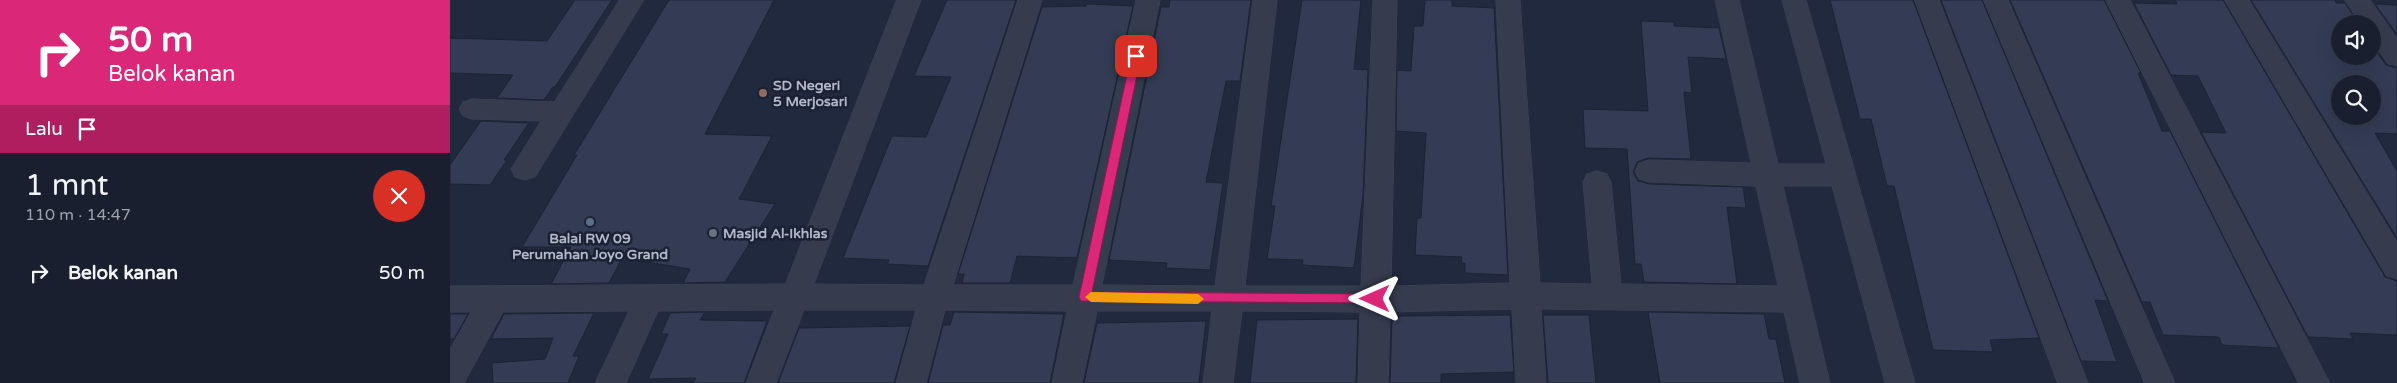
<!DOCTYPE html>
<html lang="id">
<meta charset="utf-8">
<style>
:root{--surface:#191f2e;--page:#222736;--text:#f1f3f6;--muted:#9fa2aa;--line:#373d4a}
body{margin:0;font-family:"Varela Round",sans-serif;background:var(--page);color:var(--text);height:100vh;display:flex;flex-direction:column;font-size:19px;white-space:nowrap}
*{box-sizing:border-box;margin:0}
p{font-size:16px;color:var(--muted)}
.icon{flex:none;width:28px;height:28px;fill:none;stroke:currentColor;stroke-width:2;stroke-linecap:round;stroke-linejoin:round}
.map{position:relative;flex:1;overflow:hidden}
.drawer{display:flex;flex-direction:column;background:var(--surface);width:450px}
.drawer>*{flex:none}
.banner{background:#db2777;color:#fff;overflow:hidden}
.fabs{position:absolute;left:1881px;top:15px;display:grid;gap:10px}
.fabs a{display:grid;place-items:center;width:50px;height:50px;border-radius:50%;background:var(--surface);box-shadow:0 5px 20px #0002,0 0 0 1px var(--line);font-size:25px}
.pin{position:absolute;display:grid;place-items:center;width:42px;height:42px;color:#fff;margin:-21px;border-radius:10px;box-shadow:0 2px 8px #0006}
.me{position:absolute;width:55px;margin:-28px;rotate:270deg;stroke-linejoin:round;filter:drop-shadow(0 0 4px #0008)}
.turn{display:flex;align-items:center;gap:18px;height:105px;padding:0 25px;font-size:22px}
.turn .icon{width:65px;height:65px;stroke-width:2.5}
.turn b{display:block;font-size:35px;line-height:42px}
.then{display:flex;align-items:center;height:48px;padding:0 25px;background:#0003;gap:10px;font-size:19px}
.round{display:grid;place-items:center;flex:none;width:52px;height:52px;border-radius:26px;background:var(--page)}
.head{display:flex;align-items:center;justify-content:space-between;height:85px;padding:0 25px}
h1{font-size:30px;font-weight:600;line-height:38px}
ul{padding:0;list-style:none}
li{display:flex;align-items:center;gap:15px;height:70px;padding:0 25px}
li div{flex:1}
li b{display:block;font-size:19px}
li em{font-style:normal}
main{display:flex;flex:1;min-height:0}
.map>svg:first-child{display:block}
.building{fill:#333c54;stroke:#1c2335;fill-rule:evenodd}
.lines{fill:none;stroke-linecap:round;stroke-linejoin:round}
.street-casing{stroke:#3e4557;stroke-width:1}
.street{fill:#353c4e;fill-rule:evenodd}
.route{fill:#db2777;stroke:#8e194d}
.slow{fill:#f59e0b}
.education-dot{fill:#8d6e63;stroke:#1a2133;stroke-width:2}
.service-dot{fill:#5c6f8a;stroke:#1a2133;stroke-width:2}
.worship-dot{fill:#6b7280;stroke:#1a2133;stroke-width:2}
.labels{text-anchor:middle;dominant-baseline:central;stroke-width:5;stroke-linejoin:round;paint-order:stroke}
.poi-label{font-size:14px;font-weight:bold;fill:#b1b7c9;stroke:#1a2133;text-anchor:start}
</style>
<main>
<section class="drawer">
<div class="banner">
<div class="turn"><svg class="icon" aria-label="right" viewBox="0 0 24 24"><path d="M7 20v-9h11M14 6l5 5-5 5"/></svg><div><b>50 m</b>Belok kanan</div></div>
<div class="then">Lalu<svg class="icon" aria-label="arrive" viewBox="0 0 24 24"><path d="M6 21V4h12l-3 4 3 4H6"/></svg></div>
</div>
<div class="head"><div><h1>1 mnt</h1><p>110 m · 14:47</p></div><a class="round" style="background:#d93025;color:#fff"><svg class="icon" aria-label="close" viewBox="0 0 24 24"><path d="M6 6l12 12M18 6L6 18"/></svg></a></div>
<ul>
<li><svg class="icon" aria-label="right" viewBox="0 0 24 24"><path d="M7 20v-9h11M14 6l5 5-5 5"/></svg><div><b>Belok kanan</b></div><em>50 m</em></li>
</ul>
</section>
<div class="map">
<svg width="1947" height="383" viewBox="0 0 1947 383">
<rect width="100%" height="100%" fill="#21293e"/>
<path class="building" d="M125 0H162L105 87H103L94 100 47 98 63 75 0 73V38L97 41Z
M219 0H324L255 134 322 136 289 199 325 204 275 282 233 283 240 269 172 258 159 283 101 284 121 247H72L127 155H124Z
M497 0H566L478 266 437 264 439 260 393 258 442 136 476 137 501 77 464 76Z
M720 0H801L790 81H776L756 182 773 183 760 270 716 268 717 263 659 260 711 7H719Z
M852 0H911L904 69 918 70 913 195 904 268 852 265 853 260 817 259 825 206H821Z
M975 0H1002V6L1044 8 1058 275 1015 273V263H1011L1012 257 965 255 967 218H971L976 133 946 131 947 70 961 71 964 26H973Z
M1380 0H1463L1589 338 1540 340 1543 352 1483 350 1444 186H1437L1421 119H1410Z
M1491 0H1532L1658 301 1645 300 1667 362 1631 361Z
M1560 0H1654L1691 73H1688L1712 131H1720L1829 348 1772 345 1769 337 1713 335 1700 302H1692Z
M1725 0H1773L1935 277 1947 281V335L1900 333 1903 339 1858 337 1751 132 1776 133 1748 76 1721 75 1684 3 1727 4Z
M1801 0H1885L1886 3H1895L1909 24H1890V56H1922V45L1936 65 1947 68V134L1925 133 1947 171V238ZM1890 84H1922V116H1890Z
M636 4 683 6 627 258 567 256 560 283H512L514 274H508L592 7 636 6Z
M1925 4 1947 5V35Z
M1191 21 1224 22V26L1269 28 1276 59 1238 57 1242 93 1234 92 1241 159 1198 158 1187 162 1183 172 1188 181 1199 184 1293 187 1296 208 1277 207 1287 284 1194 282 1191 264H1185L1177 149 1135 148 1133 109 1198 111Z
M31 121 79 123 54 160H57L40 185 0 184V165Z
M255 312 250 320 317 321 294 383H243L246 378 198 379 218 334H211L220 313Z
M504 312 614 314 600 383H478L493 325H500Z
M1198 312 1314 314 1319 339H1326L1335 383H1210Z
M144 313 123 356H129L118 383H43L42 363 95 359 103 338 41 339 54 314Z
M0 314H18L4 339H0Z
M1060 315 1064 372 991 374V383H940L942 318H949V316Z
M1093 315H1139L1146 383H1098Z
M908 319 906 383H800L807 320Z
M756 321 749 383H634L647 323Z
M460 326 444 383H328L349 328Z"/>
<g class="lines">
<defs>
<path id="street" d="M170 0H194L85 177 75 180 65 177 61 169 91 121 22 119 13 116 9 109 13 102 22 99 104 102Z
M447 0H471L364 284 474 285 568 0H592L503 285H623L686 0H710L652 285 765 286 803 0H827L795 286H911L923 0H947L941 286 1060 283 1046 0H1070L1090 283 1142 284 1133 182 1137 174 1147 171 1157 174 1161 182 1171 284 1328 286 1306 186 1199 182 1189 179 1185 171 1189 163 1199 160 1301 163 1265 0H1289L1328 164H1376L1332 0H1356L1465 383H1435L1382 186H1333L1380 383H1350L1334 312 1091 309 1096 383H1066L1062 309 940 312 938 383H908L910 312 792 311 783 383H753L762 311H647L632 383H602L617 311 495 310 476 383H446L466 310H354L326 383H296L324 310 208 311 176 383H145L179 311 53 312 14 383H0V349L21 312H0V286L335 284Z
M1465 0H1489L1638 383H1608Z
M1534 0H1558L1725 383H1695Z
M1656 0H1680L1880 383H1849Z
M1775 0H1799L1947 242V279L1937 276Z
M1895 0H1920L1947 38V66L1938 64 1922 41V24H1911Z"/>
</defs>
<use href="#street" class="street-casing"/>
<use href="#street" class="street"/>
</g>
<path class="route" d="M686 52 691 56 642 292 925 294 931 299 929 303 631 301 629 297 681 56Z"/>
<path class="slow" d="M641 292 748 294 754 299 748 304 641 302 635 297Z"/>
<circle class="education-dot" cx="313" cy="93" r="5"/>
<circle class="service-dot" cx="140" cy="222" r="5"/>
<circle class="worship-dot" cx="263" cy="233" r="5"/>
<g class="labels">
<g class="poi-label">
<text x="323" y="85">SD Negeri<tspan x="323" dy="16">5 Merjosari</tspan></text>
<text x="273" y="233">Masjid Al-Ikhlas</text>
<text x="140" y="238" text-anchor="middle">Balai RW 09<tspan x="140" dy="16">Perumahan Joyo Grand</tspan></text>
</g>
</g>
</svg>
<div class="fabs">
<a><svg class="icon" aria-label="sound" viewBox="0 0 24 24"><path d="M4 9h4l5-4v14l-5-4H4zM17 9q2 3 0 6"/></svg></a>
<a><svg class="icon" aria-label="search" viewBox="0 0 24 24"><circle cx="10" cy="10" r="6"/><path d="M15 15l6 6"/></svg></a>
</div>
<div class="pin" style="left:686px;top:56px;background:#d93025"><svg class="icon" aria-label="arrive" viewBox="0 0 24 24"><path d="M6 21V4h12l-3 4 3 4H6"/></svg></div>
<svg class="me" style="left:925px;top:299px" viewBox="-20 -20 40 40"><path d="M0-17L14 15 0 8-14 15z" fill="#db2777" stroke="#fff" stroke-width="4"/></svg>
</div>
</main>
